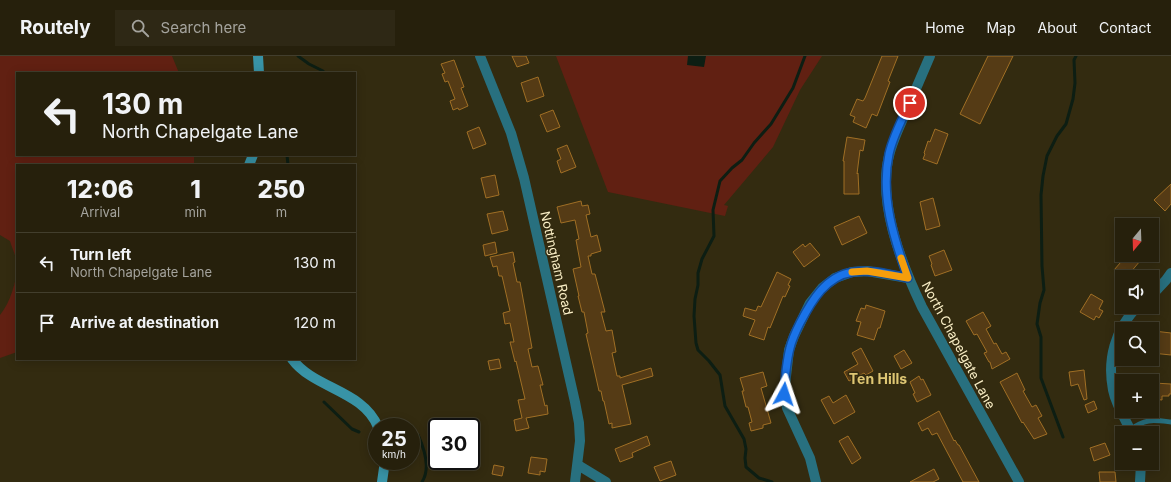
<!DOCTYPE html>
<meta charset="utf-8">
<style>
:root{--surface:#26200c;--page:#2e2815;--text:#f1f3f6;--muted:#a4a39d;--line:#423e2d}
body{margin:0;font-family:Inter,sans-serif;background:var(--page);color:var(--text);height:100vh;display:flex;flex-direction:column;font-size:15px;white-space:nowrap}
*{box-sizing:border-box;margin:0}
p{font-size:13px;color:var(--muted)}
.icon{flex:none;width:22px;height:22px;fill:none;stroke:currentColor;stroke-width:2;stroke-linecap:round;stroke-linejoin:round}
.map{position:relative;flex:1;overflow:hidden}
.panel{position:absolute;left:16px;top:108px;width:340px;height:196px;display:flex;flex-direction:column;background:var(--surface);border-radius:0px;box-shadow:0 2px 10px #0003,0 0 0 1px var(--line)}
.panel>*{flex:none}
.top-card{position:absolute;left:16px;top:16px;width:340px;height:84px;border-radius:0px;box-shadow:0 2px 10px #0003,0 0 0 1px var(--line);background:#26200c;color:var(--text);overflow:hidden}
.needle{width:26px;rotate:199deg}
.buttons{position:absolute;left:1115px;top:162px;display:grid;gap:8px}
.buttons a{display:grid;place-items:center;width:44px;height:44px;border-radius:0px;background:var(--surface);box-shadow:0 2px 10px #0003,0 0 0 1px var(--line);font-size:20px}
.speed{position:absolute;left:368px;top:362px;display:flex;gap:8px;font-size:20px;font-weight:700;text-align:center}
.speed>*{display:grid;place-content:center;width:52px;height:52px;border-radius:50%;background:var(--surface);box-shadow:0 2px 10px #0003,0 0 0 1px var(--line);line-height:1}
.speed small{font-size:10px;font-weight:400}
.speed .limit{border:2px solid #111;border-radius:6px;background:#fff;color:#111}
.pin{position:absolute;display:grid;place-items:center;width:34px;height:34px;color:#fff;margin:-17px;border:2px solid #fff;border-radius:50%;box-shadow:0 1px 4px #0007}
.me{position:absolute;width:44px;margin:-22px;rotate:5deg;stroke-linejoin:round;filter:drop-shadow(0 0 3px #0008)}
.turn{display:flex;align-items:center;gap:14px;height:84px;padding:0 20px;font-size:18px}
.turn .icon{width:52px;height:52px;stroke-width:2.5}
.turn b{display:block;font-size:28px;line-height:34px}
.eta{display:flex;justify-content:space-evenly;align-items:center;height:68px;text-align:center}
.eta b{font-size:24px;font-weight:800;line-height:28px}
ul{padding:0;list-style:none}
li{display:flex;align-items:center;gap:12px;height:60px;padding:0 20px;border-top:1px solid var(--line)}
li div{flex:1}
li b{display:block;font-size:15px}
li em{font-style:normal}
header{display:flex;align-items:center;gap:24px;box-sizing:border-box;height:56px;padding:0 20px;background:var(--surface);border-bottom:1px solid var(--line)}
header strong{font-size:19px}
nav{display:flex;gap:22px;margin-inline-start:auto;font-size:14px}
.search{width:280px;height:36px;background:var(--page);display:flex;align-items:center;gap:10px;box-sizing:border-box;padding:0 14px;border-radius:0px;color:var(--muted);font-size:15px}
.map>svg:first-child{display:block}
.green{fill:#612012}
.water{fill:#0d1e13}
.lines{fill:none;stroke-linecap:round;stroke-linejoin:round}
.stream{stroke:#0d1e13;stroke-width:3}
.building{fill:#553b15;stroke:#a06f25}
.lane{stroke:#28707f;stroke-width:5}
.street{stroke:#28707f;stroke-width:10}
.secondary{stroke:#3893a6;stroke-width:10}
.route-casing{stroke:#114b97;stroke-width:10}
.route{stroke:#1a73e8;stroke-width:7}
.slow{stroke:#f59e0b;stroke-width:7}
.labels{text-anchor:middle;dominant-baseline:central;stroke-width:3;stroke-linejoin:round;paint-order:stroke}
.street-label{font-size:13px;fill:#faefc6;stroke:#332b10}
.neighbourhood-label{font-size:14px;font-weight:bold;fill:#dec673;stroke:#332b10}
</style>
<header>
<strong>Routely</strong>
<div class="search"><svg class="icon" aria-label="search" viewBox="0 0 24 24"><circle cx="10" cy="10" r="6"/><path d="M15 15l6 6"/></svg>Search here</div>
<nav><a>Home</a><a>Map</a><a>About</a><a>Contact</a></nav>
</header>
<div class="map">
<svg width="1171" height="426" viewBox="0 0 1171 426">
<rect width="100%" height="100%" fill="#332b10"/>
<path class="green" d="M0 0H172L179 17H17V99H194V109H17V296L0 302V259C10 247 17 225 17 209 17 202 12 192 10 185L0 179Z
M556 0H822L800 34 773 91 724 149 728 150 725 160 608 136Z"/>
<path class="water" d="M688 0H706L704 11 687 9Z"/>
<g class="lines">
<path class="stream" d="M298 0 309 8 323 15 324 17
M287 99 288 109
M324 346 352 373 359 376
M411 376 418 379C424 392 431 412 422 426
M1063 381 1041 322V281L1037 268 1040 247 1044 234 1042 210 1041 139 1043 120 1047 100 1057 80 1066 68 1073 43 1075 27 1074 4 1076 0
M772 426 759 422 746 411 745 402 746 393 744 383 725 350 720 319 709 305 698 294 696 287 694 260 695 243 698 229V217L702 203 714 180 713 154 720 125 732 112 742 104 754 87 771 68 793 32 805 0"/>
</g>
<path class="building" d="M512 0H526L529 7 517 11Z
M882 0H898L888 25 890 26 877 60 872 58 866 72 853 66 855 61 850 59 857 43 863 45 865 42Z
M988 0H1013L980 68 960 58Z
M454 4 464 31 461 32 468 50 459 54 458 52 453 54 450 45 455 43 448 25 445 26 442 18 445 17 441 8Z
M538 21 544 40 527 46 521 27Z
M553 54 560 71 547 76 540 59Z
M479 71 486 88 473 93 467 76Z
M935 73 948 78 937 108 923 103 925 98 924 97 928 85 930 86Z
M847 81 865 84 863 95 860 94 857 118 858 117 859 138H844V105H843Z
M567 89 576 111 561 117 557 105 561 103 557 93Z
M495 119 499 139 486 142 481 122Z
M1171 128V148L1165 155 1154 144Z
M933 142 940 170 926 174 920 146Z
M581 145 582 150 588 149 590 158 586 159 591 181 597 179 601 195 591 198V200H588L592 218H595L605 256H601L606 275 612 274 616 296 612 297 617 320H620V322L651 312 653 320 622 329 631 368 612 372V367L609 368 604 345H603L601 335H599L595 317 586 278 588 277 584 256H582L578 240H579L573 213 581 211 576 184 579 183 575 164 561 167 557 151Z
M503 155 508 174 492 178 487 158Z
M859 160 867 177 842 189 834 171Z
M495 186 497 197 485 200 483 189Z
M810 187 820 199 804 211 793 196 803 188 805 191Z
M944 194 952 214 935 220 931 209 932 208 929 200Z
M513 196 515 206 513 207 517 226H520L532 292 528 293 532 311 538 310 543 329H540L545 350 547 349 548 358 526 362 529 372 516 375 514 364 522 362 518 344 525 343 516 305 515 306 510 286H514L510 267 505 268 503 257 510 255 502 220H499L497 210 493 211 490 201Z
M1127 199H1143L1138 203 1140 205 1130 217 1134 221H1122L1114 214Z
M777 216 791 223 788 229 790 230 785 241 783 240 770 272 768 271 764 284 749 279 755 264 743 260 745 252 756 255 758 250 761 251Z
M1091 238 1103 245 1099 253 1103 255 1099 262 1096 260 1094 264 1080 256Z
M866 249 885 255 880 272H878L874 284 857 279 861 266 856 265 861 252 865 253Z
M983 256 991 270 986 273 994 288 996 287 1002 298 1006 296 1010 303 992 313 990 306H989L984 297 987 296 977 278 974 279 966 265Z
M1154 275 1171 277V299L1152 297Z
M861 292 873 315 866 319 864 317 849 325 844 316 858 308 852 297Z
M904 294 912 307 901 313 894 300Z
M499 303 501 312 490 314 488 305Z
M1084 314 1087 343 1084 344 1078 328 1071 330 1069 316Z
M763 316 767 330 761 332 771 367 763 369V372L751 375 749 367 752 366 748 351H746L742 335H744L740 322Z
M1017 317 1025 334 1023 335 1032 351 1036 349 1042 360 1038 362 1047 378 1034 383 1023 366 1022 367 1000 326Z
M919 320 921 324 923 323 931 339 917 346 913 338 915 337 910 326Z
M1154 327 1171 328V338H1169V340H1162V344L1153 343Z
M846 339 855 356 834 368 821 344 829 340 833 347Z
M1094 345 1097 353 1088 357 1085 349Z
M939 355 954 385 955 384 958 389H959L979 426H963L937 377 932 379 928 372 922 375 918 367Z
M647 380 650 389 632 397 633 401 620 406 615 393Z
M848 380 861 402 852 408 839 385Z
M1105 387 1110 399 1094 405 1090 392Z
M531 401 547 403 545 416 540 415V419L528 417Z
M671 405 676 419 660 425 654 411Z
M494 409 504 411 502 420 492 418Z
M934 413 939 423 933 426H910Z
M1099 416H1115L1116 426H1100Z"/>
<g class="lines">
<path class="lane" d="M1130 374C1145 362 1154 364 1171 366"/>
<path class="street" d="M480 0 511 77 524 122 575 346 579 367 580 385 575 426
M930 0C922 19 914 37 906 56 900 69 894 82 890 96 876 144 901 207 922 251L1019 426
M1152 239 1166 224 1171 217
M1132 377C1125 363 1116 349 1113 334 1107 303 1115 274 1137 251
M578 409 606 426
M816 426 810 402 787 352 784 338 789 294 794 280 810 247 822 232 835 222 852 216 867 215 908 222
M1140 426 1141 407"/>
<path class="secondary" d="M258 0 259 17
M249 109 253 99
M292 303C314 333 363 334 378 371
M382 426 385 405"/>
</g>
<g class="lines">
<defs>
<path id="route" d="M784 338C785 323 786 307 790 292 792 283 796 275 800 267 812 244 826 220 853 216 872 213 890 219 908 222 894 183 880 140 889 98 893 80 902 63 910 47"/>
</defs>
<use href="#route" class="route-casing"/>
<use href="#route" class="route"/>
<path class="slow" d="M852 216 867 215 908 222 901 202"/>
</g>
<g class="labels">
<g class="street-label">
<text transform="translate(557 207) rotate(77)">Nottingham Road</text>
<text transform="translate(959 289) rotate(62)">North Chapelgate Lane</text>
</g>
<g class="neighbourhood-label">
<text x="878" y="322">Ten Hills</text>
</g>
</g>
</svg>
<div class="buttons">
<a><svg class="needle" viewBox="-14 -14 28 28"><path d="M0-13l5 13h-10z" fill="#e53935"/><path d="M0 13l5-13h-10z" fill="#a4a39d"/></svg></a>
<a><svg class="icon" aria-label="sound" viewBox="0 0 24 24"><path d="M4 9h4l5-4v14l-5-4H4zM17 9q2 3 0 6"/></svg></a>
<a><svg class="icon" aria-label="search" viewBox="0 0 24 24"><circle cx="10" cy="10" r="6"/><path d="M15 15l6 6"/></svg></a>
<a>+</a>
<a>−</a>
</div>
<div class="speed"><div>25<small>km/h</small></div><div class="limit">30</div></div>
<div class="pin" style="left:910px;top:47px;background:#d93025"><svg class="icon" aria-label="arrive" viewBox="0 0 24 24"><path d="M6 21V4h12l-3 4 3 4H6"/></svg></div>
<svg class="me" style="left:784px;top:338px" viewBox="-20 -20 40 40"><path d="M0-17L14 15 0 8-14 15z" fill="#1a73e8" stroke="#fff" stroke-width="4"/></svg>
<div class="top-card">
<div class="turn"><svg class="icon" aria-label="left" viewBox="0 0 24 24"><path d="M17 20v-9H6M10 6l-5 5 5 5"/></svg><div><b>130 m</b>North Chapelgate Lane</div></div>
</div>
<section class="panel">
<div class="eta">
<div><b>12:06</b><p>Arrival</p></div>
<div><b>1</b><p>min</p></div>
<div><b>250</b><p>m</p></div>
</div>
<ul>
<li><svg class="icon" aria-label="left" viewBox="0 0 24 24"><path d="M17 20v-9H6M10 6l-5 5 5 5"/></svg><div><b>Turn left</b><p>North Chapelgate Lane</p></div><em>130 m</em></li>
<li><svg class="icon" aria-label="arrive" viewBox="0 0 24 24"><path d="M6 21V4h12l-3 4 3 4H6"/></svg><div><b>Arrive at destination</b></div><em>120 m</em></li>
</ul>
</section>
</div>
